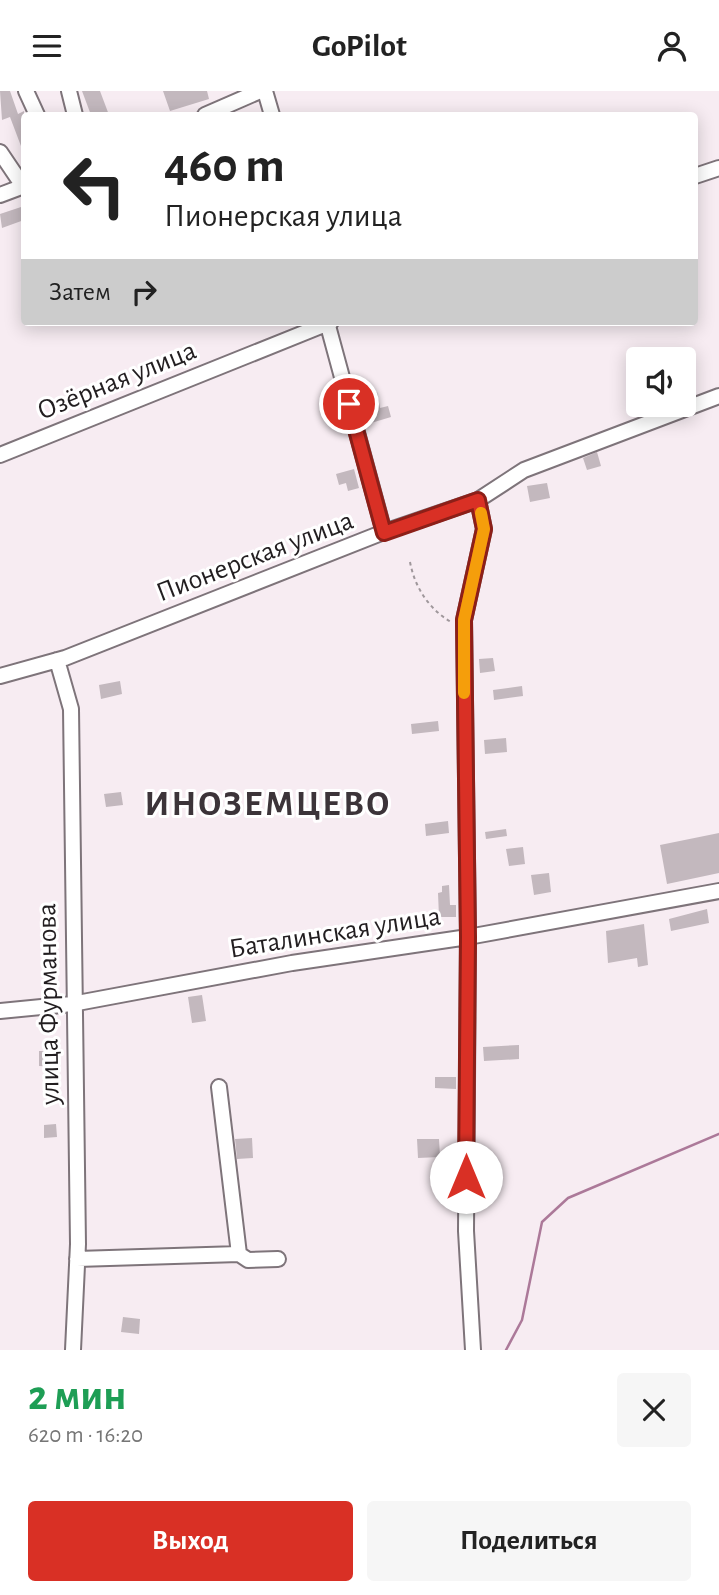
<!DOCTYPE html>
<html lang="ru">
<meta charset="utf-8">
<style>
:root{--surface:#fff;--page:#f6f6f6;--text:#222;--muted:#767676;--accent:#d93025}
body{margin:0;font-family:"Alegreya Sans",sans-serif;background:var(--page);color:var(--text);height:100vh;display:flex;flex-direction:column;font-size:26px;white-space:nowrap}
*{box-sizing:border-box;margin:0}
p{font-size:23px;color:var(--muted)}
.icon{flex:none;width:38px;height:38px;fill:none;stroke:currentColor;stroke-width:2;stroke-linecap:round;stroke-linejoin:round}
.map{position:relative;height:1259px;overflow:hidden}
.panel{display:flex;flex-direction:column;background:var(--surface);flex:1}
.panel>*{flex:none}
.hud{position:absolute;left:21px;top:21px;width:677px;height:214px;border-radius:7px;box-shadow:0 4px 18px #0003;background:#fff;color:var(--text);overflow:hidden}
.buttons{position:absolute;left:626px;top:256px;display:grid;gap:14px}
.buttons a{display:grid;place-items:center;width:70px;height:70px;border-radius:7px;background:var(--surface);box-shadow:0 4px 18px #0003;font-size:35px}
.pin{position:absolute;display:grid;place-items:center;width:60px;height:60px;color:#fff;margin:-30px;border:4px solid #fff;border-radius:50%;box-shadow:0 2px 7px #0007}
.me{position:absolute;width:77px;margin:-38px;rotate:0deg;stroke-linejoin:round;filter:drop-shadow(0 0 5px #0008)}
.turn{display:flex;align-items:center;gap:24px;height:147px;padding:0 28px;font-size:32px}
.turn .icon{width:91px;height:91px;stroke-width:2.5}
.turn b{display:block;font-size:49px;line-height:60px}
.then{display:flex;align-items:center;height:66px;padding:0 28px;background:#0003;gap:14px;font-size:26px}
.round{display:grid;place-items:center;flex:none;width:74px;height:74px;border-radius:7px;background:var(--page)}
.head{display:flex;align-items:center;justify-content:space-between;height:119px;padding:0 28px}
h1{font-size:42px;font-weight:600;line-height:52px;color:#1e9e55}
.primary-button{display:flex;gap:14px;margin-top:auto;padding:14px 28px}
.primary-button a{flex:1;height:80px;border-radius:7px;background:var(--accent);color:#fff;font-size:28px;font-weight:600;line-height:80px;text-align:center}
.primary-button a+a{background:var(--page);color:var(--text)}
header{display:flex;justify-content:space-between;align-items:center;height:91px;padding:0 28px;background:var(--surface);font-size:32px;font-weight:600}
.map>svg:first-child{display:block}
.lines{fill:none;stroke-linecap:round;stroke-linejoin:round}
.stream{stroke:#ac7999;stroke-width:2.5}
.building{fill:#c3b8be}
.minor-casing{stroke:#7e747a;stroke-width:18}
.path{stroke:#9f979b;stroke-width:2;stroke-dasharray:3.5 3.5;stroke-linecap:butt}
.minor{stroke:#fff;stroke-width:14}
.route-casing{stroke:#8d1f18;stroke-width:18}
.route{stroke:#d93025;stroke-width:12}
.slow{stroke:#f59e0b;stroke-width:12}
.labels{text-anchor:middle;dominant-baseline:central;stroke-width:6;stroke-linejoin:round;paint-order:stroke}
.street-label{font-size:28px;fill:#221e20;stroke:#fff}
.district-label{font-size:35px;font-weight:bold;letter-spacing:2px;fill:#3c3439;stroke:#fff}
</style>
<header><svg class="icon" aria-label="menu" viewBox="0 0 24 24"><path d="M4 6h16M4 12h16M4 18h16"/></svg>GoPilot<svg class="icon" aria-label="person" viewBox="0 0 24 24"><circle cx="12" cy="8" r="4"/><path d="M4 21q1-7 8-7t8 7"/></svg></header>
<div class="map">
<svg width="719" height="1259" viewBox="0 0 719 1259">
<rect width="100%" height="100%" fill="#f7ecf2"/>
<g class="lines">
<path class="stream" d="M506 1259 522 1229 542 1131 568 1107 719 1043"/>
</g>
<path class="building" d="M0 0H10L18 23 24 20V63L10 26 2 29Z
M82 0H100L109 24H91Z
M163 0H207L209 8 170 20Z
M21 116 24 129 2 137 0 123Z
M192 257 196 269 183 274 179 261Z
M377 301 380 317 388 315 391 326 371 332 365 304Z
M597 361 601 375 587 379 583 367Z
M354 378 359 397 348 400 346 392 339 394 336 383Z
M547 392 550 407 530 411 527 395Z
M493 567 495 580 480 582 479 568Z
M120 590 122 603 101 608 99 594Z
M522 595 523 605 494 609 493 599Z
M438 630 439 640 412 643 411 633Z
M506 647 507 661 485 663 484 649Z
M121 701 123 714 106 716 104 703Z
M448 730 449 742 426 745 425 733Z
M506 738 507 745 486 748 485 741Z
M719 742V782L667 793 660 754Z
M523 756 525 773 509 775 506 758Z
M549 782 551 801 534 804 531 784Z
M449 794 450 814H456V826H439L438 802 442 801V795Z
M707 818 709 832 671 840 669 828Z
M644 833 648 874 638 876 637 867 608 872 606 840Z
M43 836H57V847H43Z
M202 904 206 930 192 932 188 906Z
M519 954V968L484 970 483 956Z
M39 960H58V976L39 975Z
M435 986H456V998L435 997Z
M56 1033 57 1046 44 1047V1034Z
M252 1047 253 1067 237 1068 235 1048Z
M417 1048H439L440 1066 418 1067Z
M123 1226 140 1228 139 1243 121 1241Z"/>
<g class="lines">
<defs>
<path id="minor" d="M26 0 37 24
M69 0 75 24
M265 0 272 24
M205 24 260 0
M0 61 23 95
M695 85 719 77
M0 104 24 95
M327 231 384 441
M0 364 331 231
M57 569 71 618 78 1153 73 1259
M0 585 65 567 384 441 478 409 524 379 719 305
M0 920 72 913 292 872 468 846 719 800
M239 1163 248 1169 278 1168
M77 1168 239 1163 219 996
M473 1259 466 1140 468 846 464 529 484 438 478 409"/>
</defs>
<use href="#minor" class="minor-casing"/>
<path class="path" d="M410 471C415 497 429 518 451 531"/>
<use href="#minor" class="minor"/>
</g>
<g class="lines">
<defs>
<path id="route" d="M349 313 384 442 478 409 484 438 464 529 468 846 466 1086"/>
</defs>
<use href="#route" class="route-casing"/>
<use href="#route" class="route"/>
<path class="slow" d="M464 602V529L484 438 481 422"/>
</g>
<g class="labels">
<g class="street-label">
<text transform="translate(117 290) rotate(-22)">Озёрная улица</text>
<text transform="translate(255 466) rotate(-21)">Пионерская улица</text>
<text transform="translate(335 842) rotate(-9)">Баталинская улица</text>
<text transform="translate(49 913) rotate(-91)">улица Фурманова</text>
</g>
<g class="district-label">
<text x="268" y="713">ИНОЗЕМЦЕВО</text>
</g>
</g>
</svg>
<div class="buttons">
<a><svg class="icon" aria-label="sound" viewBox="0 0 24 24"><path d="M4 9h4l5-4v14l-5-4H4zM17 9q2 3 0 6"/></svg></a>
</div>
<div class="pin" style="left:349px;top:313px;background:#d93025"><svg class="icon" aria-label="arrive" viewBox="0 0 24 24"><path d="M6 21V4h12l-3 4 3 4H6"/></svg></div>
<svg class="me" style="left:466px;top:1086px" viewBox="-20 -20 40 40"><circle r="19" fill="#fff"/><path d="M0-13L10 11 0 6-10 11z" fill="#d93025"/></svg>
<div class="hud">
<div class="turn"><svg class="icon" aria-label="left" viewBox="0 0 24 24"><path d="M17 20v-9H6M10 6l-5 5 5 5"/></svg><div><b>460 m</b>Пионерская улица</div></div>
<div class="then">Затем<svg class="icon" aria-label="right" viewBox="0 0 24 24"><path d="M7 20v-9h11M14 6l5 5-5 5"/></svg></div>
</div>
</div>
<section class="panel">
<div class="head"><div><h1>2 мин</h1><p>620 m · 16:20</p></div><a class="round"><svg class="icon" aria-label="close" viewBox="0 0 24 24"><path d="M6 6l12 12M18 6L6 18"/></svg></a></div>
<div class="primary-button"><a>Выход</a><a>Поделиться</a></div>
</section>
